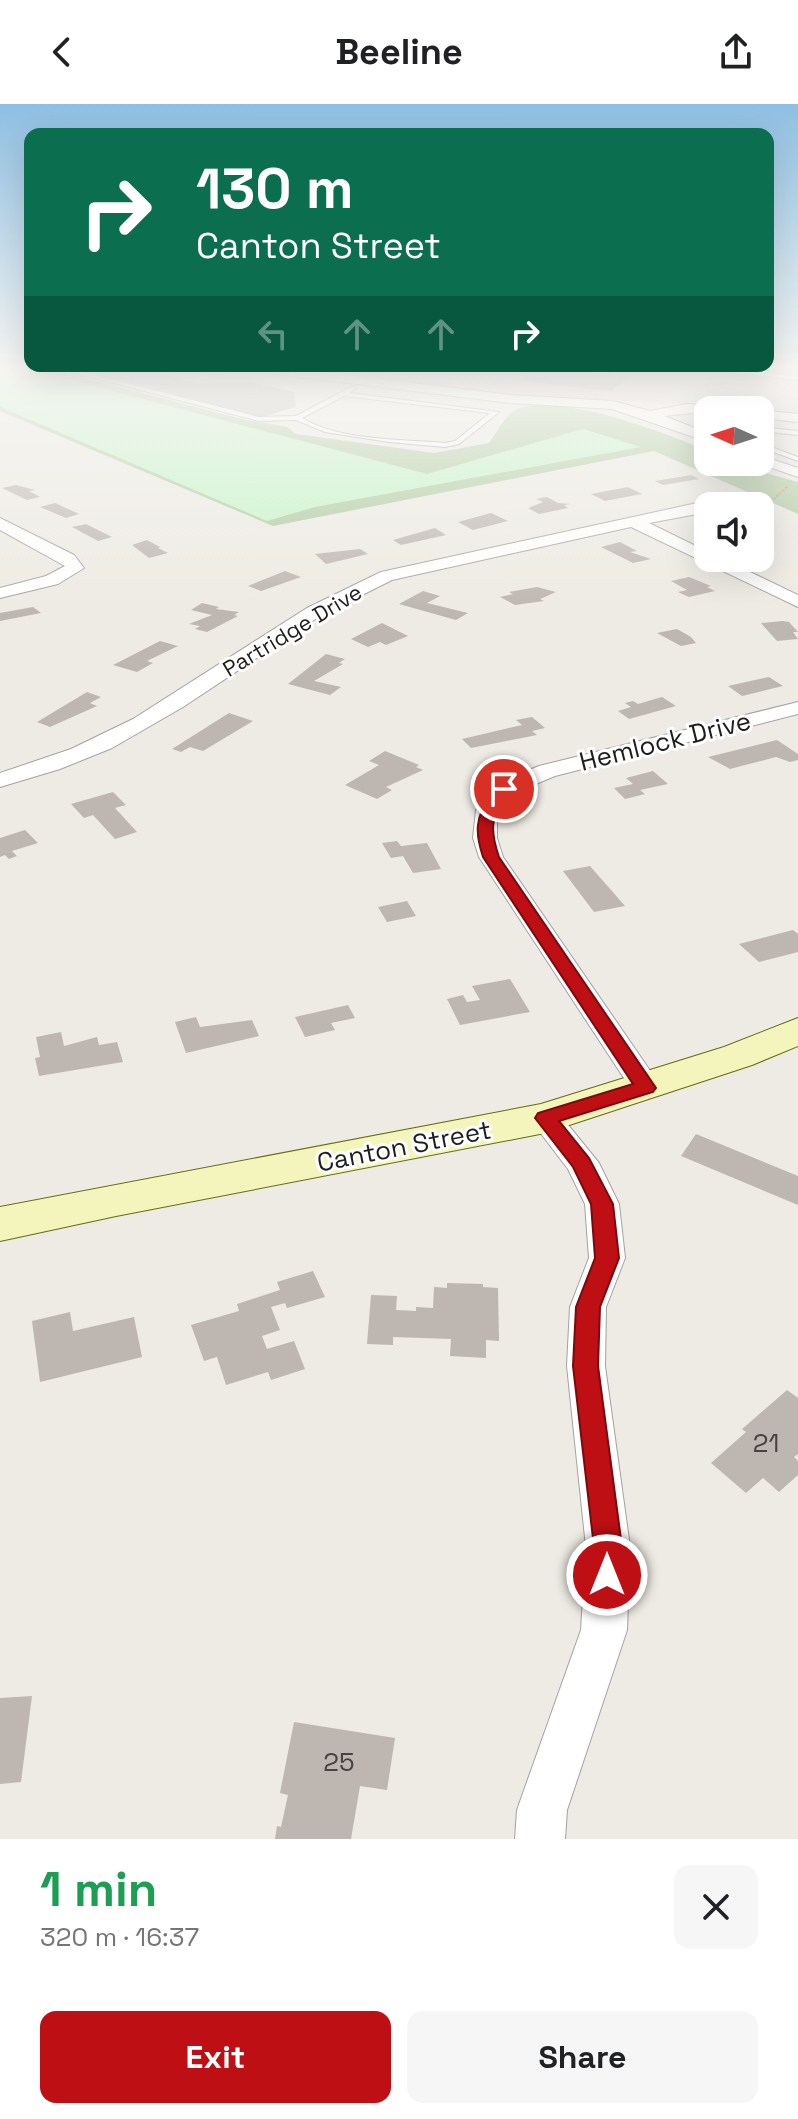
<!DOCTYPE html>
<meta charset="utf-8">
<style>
:root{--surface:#fff;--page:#f6f6f6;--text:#202124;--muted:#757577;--accent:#bd0f14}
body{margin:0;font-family:"Space Grotesk",sans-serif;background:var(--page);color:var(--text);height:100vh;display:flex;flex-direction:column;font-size:30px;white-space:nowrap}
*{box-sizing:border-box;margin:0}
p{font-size:26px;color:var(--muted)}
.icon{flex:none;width:44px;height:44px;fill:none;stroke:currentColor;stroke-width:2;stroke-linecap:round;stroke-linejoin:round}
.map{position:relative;height:1735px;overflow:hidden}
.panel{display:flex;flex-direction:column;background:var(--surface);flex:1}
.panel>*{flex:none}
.hud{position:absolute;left:24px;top:24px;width:750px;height:244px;border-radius:16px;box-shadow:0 8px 32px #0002;background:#0b6e4f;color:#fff;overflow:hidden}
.needle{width:52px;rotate:273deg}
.fabs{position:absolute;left:694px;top:292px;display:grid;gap:16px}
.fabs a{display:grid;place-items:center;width:80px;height:80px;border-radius:16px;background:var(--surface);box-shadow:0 8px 32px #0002;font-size:40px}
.pin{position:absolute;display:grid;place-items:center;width:68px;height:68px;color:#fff;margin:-34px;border:4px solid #fff;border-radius:50%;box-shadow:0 2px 8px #0007}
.me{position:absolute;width:88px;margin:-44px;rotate:0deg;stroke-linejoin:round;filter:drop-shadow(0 0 6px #0008)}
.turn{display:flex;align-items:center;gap:28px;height:168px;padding:0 40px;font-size:36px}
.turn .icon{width:104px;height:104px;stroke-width:2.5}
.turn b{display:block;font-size:56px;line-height:68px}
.lanes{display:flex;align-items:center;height:76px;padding:0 40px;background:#0003;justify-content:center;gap:40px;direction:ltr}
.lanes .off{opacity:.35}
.round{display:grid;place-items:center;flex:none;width:84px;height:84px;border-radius:16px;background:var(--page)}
.overview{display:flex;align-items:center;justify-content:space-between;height:136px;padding:0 40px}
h1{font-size:48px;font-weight:800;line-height:60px;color:#1e9e55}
.cta{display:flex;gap:16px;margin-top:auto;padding:16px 40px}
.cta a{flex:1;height:92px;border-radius:16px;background:var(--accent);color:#fff;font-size:32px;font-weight:800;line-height:92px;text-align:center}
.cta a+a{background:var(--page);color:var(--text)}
header{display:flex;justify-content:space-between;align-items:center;height:104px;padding:0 40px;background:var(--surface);font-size:36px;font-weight:800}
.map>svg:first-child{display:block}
.commercial{fill:#eed5d5}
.forest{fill:#abca9c}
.park{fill:#c4f5c7}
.parking{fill:#dedede}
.building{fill:#beb6b1}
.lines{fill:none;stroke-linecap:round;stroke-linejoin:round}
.lane-casing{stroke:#a2a2a2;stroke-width:2}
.street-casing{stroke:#a2a2a2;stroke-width:2}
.secondary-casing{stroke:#656d0d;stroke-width:2}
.path{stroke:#ef7d74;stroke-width:2;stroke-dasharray:2 2;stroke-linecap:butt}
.lane{fill:#fff;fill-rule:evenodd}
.street{fill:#fff;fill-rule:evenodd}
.secondary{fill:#f3f5bc;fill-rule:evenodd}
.route{fill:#bd0f14;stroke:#7b0a0d;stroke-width:2}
.labels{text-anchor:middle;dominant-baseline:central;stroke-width:6;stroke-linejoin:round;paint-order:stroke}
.far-street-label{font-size:22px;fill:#1e1e1e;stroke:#fff}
.street-label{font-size:26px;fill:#1e1e1e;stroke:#fff}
.near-number-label{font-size:26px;fill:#464443}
</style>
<header><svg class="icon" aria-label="back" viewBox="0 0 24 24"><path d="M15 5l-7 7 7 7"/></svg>Beeline<svg class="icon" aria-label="share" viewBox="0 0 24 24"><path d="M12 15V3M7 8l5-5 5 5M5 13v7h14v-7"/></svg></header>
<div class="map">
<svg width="798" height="1735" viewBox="0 0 798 1735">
<rect width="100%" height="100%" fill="#eeebe4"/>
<path class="commercial" d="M292 265H798V311L692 300 531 293Z"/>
<path class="forest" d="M0 265H48L246 316 287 323 296 330 434 349 489 339C496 330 503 316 511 309 545 282 671 331 708 347V358C739 358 768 371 798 378V410L654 347 273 422 0 307Z"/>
<path class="park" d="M0 265H29L427 370 583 325 641 343 315 403 267 417 0 303Z"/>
<path class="parking" d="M343 265H526L509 279 501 278 492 285Z
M676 279 798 292V309L654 293 661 285 669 286Z"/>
<path class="building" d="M79 265H147L197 279 251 278 294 288 296 303 262 313Z
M529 265H556L630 273 611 287 521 277 526 273 521 272Z
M691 371 699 375 663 381 655 377Z
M16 381 35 386 29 387 40 393 27 396 2 384Z
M628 383 642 390 605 397 591 390Z
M547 393 558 399 571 400 564 401 568 404 539 410 528 404 543 398 536 395Z
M55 399 79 410 66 414 40 403Z
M491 409 508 417 473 426 458 418Z
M86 420 112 433 98 437 72 423Z
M435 424 446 431 401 441 393 436Z
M147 436 160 443 158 444 168 449 149 454 132 441Z
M620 438 637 447 630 448 651 455 633 459 601 443Z
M360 445 368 450 326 460 315 450Z
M285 467 301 473 261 487 248 482Z
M689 473 711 482 707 483 715 487 689 493 678 488 687 486 671 477Z
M537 483 556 488 540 495 544 497 515 501 500 493 513 490 509 488Z
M423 487 440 492 427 499 468 509 456 516 399 500Z
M202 499 219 503 216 505 239 508 234 511 238 512 207 528 195 525 200 522 189 520 212 511 191 506Z
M33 503 41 509 0 517V509Z
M783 517 789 518 798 528H793L798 535 777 537 761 519Z
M382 519 408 532 386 541 380 538 368 543 351 535Z
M677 525 691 533 696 539 681 542 657 529Z
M160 537 178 542 147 557 153 559 137 568 113 561Z
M326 550 345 555 339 559 343 560 314 577 341 583 330 591 288 580Z
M769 573 783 582 742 592 728 582Z
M87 588 101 593 90 599 97 602 50 623 37 618Z
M662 593 676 602 629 615 618 607 631 603 625 599 633 597 638 600Z
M229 609 253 617 203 647 190 643 181 648 172 645Z
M532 613 545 624 532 627 537 631 471 644 462 635 522 621 516 616Z
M777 636 798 650V656L790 658 776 653 730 665 708 653Z
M385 647 419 661 416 663 423 666 386 683 392 686 377 695 345 681 379 661 369 657Z
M653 667 668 680 640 686 645 690 625 695 614 684 633 680 626 674Z
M113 688 126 701 115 704 137 728 115 735 93 711 84 714 71 700Z
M25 726 38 739 12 747 17 752 9 755 5 751 0 753V734Z
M397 737 401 742 427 739 441 765 413 769 403 752 391 754 382 739Z
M590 762 625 802 594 808 563 767Z
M407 797 416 812 387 818 378 803Z
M793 826 798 830V848L759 858 739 840Z
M510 875 530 908 460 921 447 895 463 891 467 898 480 896 472 882Z
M348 901 355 914 331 919 335 926 305 933 295 913Z
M196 913 200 923 252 916 259 932 186 949 175 918Z
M61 928 64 942 97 933 99 941 117 938 123 958 39 972 35 954 40 953 36 933Z
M696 1030 798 1072V1101L681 1052Z
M313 1167 325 1193 287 1204 285 1199 271 1203 280 1226 262 1232 267 1245 294 1237 305 1265 271 1276 268 1268 226 1281 217 1253 204 1257 191 1221 239 1207 237 1200 280 1186 277 1178Z
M447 1179 483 1180V1183L498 1184 499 1237 486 1236V1254L450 1252 451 1235 393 1233V1241L367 1240 371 1191 397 1192 396 1206 416 1207V1203L433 1204 434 1183 447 1184Z
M70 1208 73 1227 134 1213 142 1253 40 1278 32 1217Z
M787 1286 798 1294V1350L794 1353 798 1357V1371L779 1388 763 1374 746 1389 711 1359 746 1328 742 1325Z
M32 1592 21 1678 0 1680V1594Z
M294 1618 395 1634 387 1686 360 1682 351 1735H275L277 1722 281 1723 288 1691 280 1689Z"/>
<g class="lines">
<defs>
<path id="lane" d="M60 265H72L259 313 296 312 353 282 356 284 349 289 499 308 459 340 445 343 389 338 325 328 296 316 259 317ZM344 292 490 309 455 337 445 339C402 335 340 337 302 314Z
M194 265H237L216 271Z
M705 265H731L798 272V276Z
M760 323 798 327V331L760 327Z
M760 339 798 353V357L760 343Z"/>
<path id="street" d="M262 265H302L511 291 613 297 650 307 687 300 719 302 726 306 664 312 708 329V338L612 305 511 299 268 269Z
M760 306 798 310V318L760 314Z
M760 351 798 364V373L755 358H760Z
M744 395 750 397V402H708V408L649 419 708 448V454H721L798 491V503L631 423 392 476 320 512 183 603 112 644 60 665 0 683V669L71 645 133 615 307 504 381 468 697 399Z
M0 414 74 451 84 464 58 480 0 494V484L46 472 65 462 0 426Z
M798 598V610L555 672 512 690 500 707 497 720V734L503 753 662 984 657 991 646 994 635 991 479 753 473 734 476 706 496 680 539 662Z
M545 1003 556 1006 599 1059 619 1100 625 1154 606 1203 605 1262 630 1443 627 1526 567 1706 565 1735H515L517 1706 581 1526 586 1443 567 1262 570 1203 589 1154 585 1100 568 1065 529 1014 534 1006Z"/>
<path id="secondary" d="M798 914V942L752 961 545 1029 116 1112 0 1137V1103L541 1000 724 943Z"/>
</defs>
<use href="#lane" class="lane-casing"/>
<use href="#street" class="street-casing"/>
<use href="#secondary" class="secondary-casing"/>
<path class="path" d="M758 398 774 395 788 382"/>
<use href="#lane" class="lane"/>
<use href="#street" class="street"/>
<use href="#secondary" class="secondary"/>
</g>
<linearGradient id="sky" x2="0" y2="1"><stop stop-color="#8ebfe2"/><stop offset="0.52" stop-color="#f7f6f3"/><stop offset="1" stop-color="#f7f6f3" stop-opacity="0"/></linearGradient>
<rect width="798" height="508" fill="url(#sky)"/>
<path class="route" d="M504 681 512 685C492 712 488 721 499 753L656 984 653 988 559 1017 589 1054 613 1100 619 1154 600 1203 598 1262 622 1443 621 1471 617 1480 607 1484 597 1480 592 1471 594 1443 573 1262 576 1203 595 1154 591 1100 573 1063 535 1014 538 1009 633 980 483 753C475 729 475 713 490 693 495 687 497 683 504 681Z"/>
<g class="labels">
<g class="far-street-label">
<text transform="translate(292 526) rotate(-31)">Partridge Drive</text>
</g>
<g class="street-label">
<text transform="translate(665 637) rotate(-14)">Hemlock Drive</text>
<text transform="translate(404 1042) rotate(-11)">Canton Street</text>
</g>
<g class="near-number-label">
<text x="766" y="1339">21</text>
<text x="339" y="1658">25</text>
</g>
</g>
</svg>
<div class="fabs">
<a><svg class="needle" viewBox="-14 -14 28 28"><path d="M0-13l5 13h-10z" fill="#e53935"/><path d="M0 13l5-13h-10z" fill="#757577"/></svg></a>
<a><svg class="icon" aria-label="sound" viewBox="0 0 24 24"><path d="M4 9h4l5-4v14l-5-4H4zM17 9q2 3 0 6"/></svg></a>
</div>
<div class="pin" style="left:504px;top:685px;background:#d93025"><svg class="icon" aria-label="arrive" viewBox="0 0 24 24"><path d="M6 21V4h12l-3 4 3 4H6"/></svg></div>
<svg class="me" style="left:607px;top:1471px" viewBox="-20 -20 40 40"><circle r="17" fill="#bd0f14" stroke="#fff" stroke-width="3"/><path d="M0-11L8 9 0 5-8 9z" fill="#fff"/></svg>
<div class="hud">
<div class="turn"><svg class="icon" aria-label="right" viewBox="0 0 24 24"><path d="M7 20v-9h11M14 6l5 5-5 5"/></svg><div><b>130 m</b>Canton Street</div></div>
<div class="lanes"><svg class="icon off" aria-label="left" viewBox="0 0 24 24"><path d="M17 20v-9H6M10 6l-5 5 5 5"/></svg><svg class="icon off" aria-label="ahead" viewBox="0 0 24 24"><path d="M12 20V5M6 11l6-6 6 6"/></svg><svg class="icon off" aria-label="ahead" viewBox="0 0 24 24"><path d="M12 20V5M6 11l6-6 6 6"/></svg><svg class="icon" aria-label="right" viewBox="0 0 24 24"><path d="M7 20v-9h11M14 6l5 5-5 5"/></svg></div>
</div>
</div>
<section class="panel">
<div class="overview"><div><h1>1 min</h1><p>320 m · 16:37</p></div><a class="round"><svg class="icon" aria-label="close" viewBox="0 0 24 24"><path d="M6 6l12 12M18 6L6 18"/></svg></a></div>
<div class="cta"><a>Exit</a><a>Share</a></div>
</section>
